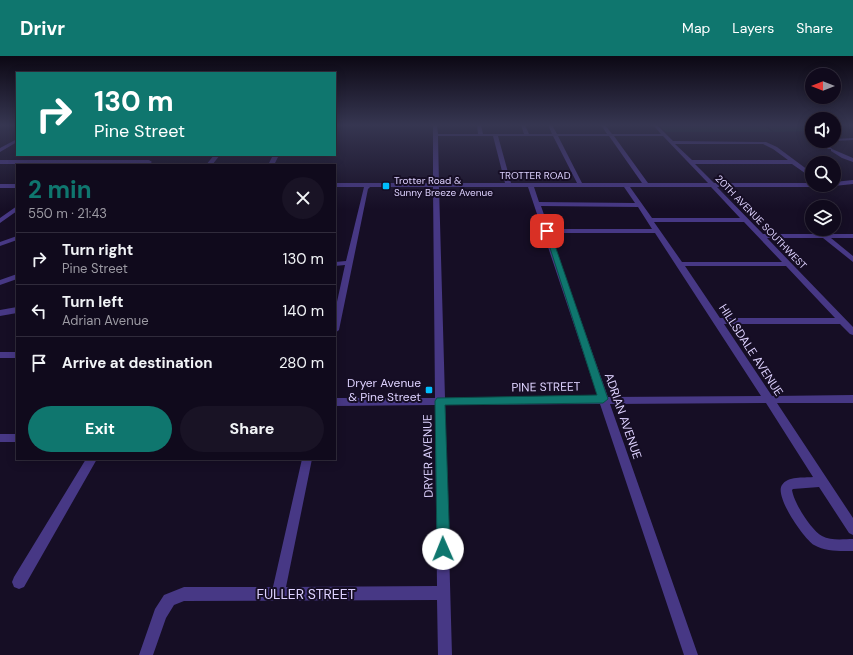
<!DOCTYPE html>
<meta charset="utf-8">
<style>
:root{--surface:#100a1c;--page:#191325;--text:#f1f3f6;--muted:#9c9aa3;--line:#302b3b;--accent:#0f766e}
body{margin:0;font-family:"DM Sans",sans-serif;background:var(--page);color:var(--text);height:100vh;display:flex;flex-direction:column;font-size:15px;white-space:nowrap}
*{box-sizing:border-box;margin:0}
p{font-size:13px;color:var(--muted)}
.icon{flex:none;width:22px;height:22px;fill:none;stroke:currentColor;stroke-width:2;stroke-linecap:round;stroke-linejoin:round}
.map{position:relative;flex:1;overflow:hidden}
.sheet{position:absolute;left:16px;top:108px;width:320px;height:296px;display:flex;flex-direction:column;background:var(--surface);border-radius:0px;box-shadow:0 2px 10px #0003,0 0 0 1px var(--line)}
.sheet>*{flex:none}
.top-card{position:absolute;left:16px;top:16px;width:320px;height:84px;border-radius:0px;box-shadow:0 2px 10px #0003,0 0 0 1px var(--line);background:#0f766e;color:#fff;overflow:hidden}
.needle{width:26px;rotate:270deg}
.tools{position:absolute;left:805px;top:12px;display:grid;gap:8px}
.tools a{display:grid;place-items:center;width:36px;height:36px;border-radius:50%;background:var(--surface);box-shadow:0 2px 10px #0003,0 0 0 1px var(--line);font-size:20px}
.pin{position:absolute;display:grid;place-items:center;width:34px;height:34px;color:#fff;margin:-17px;border-radius:8px;box-shadow:0 2px 6px #0006}
.me{position:absolute;width:44px;margin:-22px;rotate:359deg;stroke-linejoin:round;filter:drop-shadow(0 0 3px #0008)}
.turn{display:flex;align-items:center;gap:14px;height:84px;padding:0 12px;font-size:18px}
.turn .icon{width:52px;height:52px;stroke-width:2.5}
.turn b{display:block;font-size:28px;line-height:34px}
.round{display:grid;place-items:center;flex:none;width:42px;height:42px;border-radius:21px;background:var(--page)}
.overview{display:flex;align-items:center;justify-content:space-between;height:68px;padding:0 12px}
h1{font-size:24px;font-weight:700;line-height:30px;color:var(--accent)}
.action{display:flex;gap:8px;margin-top:auto;padding:8px 12px}
.action a{flex:1;height:46px;border-radius:24px;background:var(--accent);color:#fff;font-size:16px;font-weight:700;line-height:46px;text-align:center}
.action a+a{background:var(--page);color:var(--text)}
ul{padding:0;list-style:none}
li{display:flex;align-items:center;gap:12px;height:52px;padding:0 12px;border-top:1px solid var(--line)}
li div{flex:1}
li b{display:block;font-size:15px}
li em{font-style:normal}
header{display:flex;align-items:center;gap:24px;box-sizing:border-box;height:56px;padding:0 20px;background:var(--accent);color:#fff}
header strong{font-size:19px}
nav{display:flex;gap:22px;margin-inline-start:auto;font-size:14px}
.map>svg:first-child{display:block}
.green{fill:#112c2f}
.lines{fill:none;stroke-linecap:round;stroke-linejoin:round}
.minor{fill:#473885;fill-rule:evenodd}
.route{fill:#0f766e;stroke:#0a4d48}
.poi-dot{fill:#00bdfd;stroke:#160e25;stroke-width:1.5}
.labels{text-anchor:middle;dominant-baseline:central;stroke-width:4;stroke-linejoin:round;paint-order:stroke}
.far-street-label{font-size:10px;fill:#ded2ff;stroke:#160e25}
.far-poi-label{font-size:10px;fill:#ded2ff;stroke:#160e25;text-anchor:start}
.street-label{font-size:12px;fill:#ded2ff;stroke:#160e25}
.poi-label{font-size:12px;fill:#ded2ff;stroke:#160e25;text-anchor:end}
.near-street-label{font-size:14px;fill:#ded2ff;stroke:#160e25}
</style>
<header>
<strong>Drivr</strong>
<nav><a>Map</a><a>Layers</a><a>Share</a></nav>
</header>
<div class="map">
<svg width="853" height="599" viewBox="0 0 853 599">
<rect width="100%" height="100%" fill="#160e25"/>
<path class="green" d="M659 69H763L773 76H666Z
M765 69H812V75L774 76Z"/>
<g class="lines">
<path class="minor" d="M433 69H437L438 78H478L477 69H481L483 78H524L521 69H525L529 78H552L548 69H552L557 78H607L601 69H605L612 78H661L653 69H657L673 85 766 86 777 91 812 117V122L792 108H695L714 127H812V129H815L812 131H717L763 178H853V182H831L853 200V206L823 182H767L853 271V279L850 278 840 268H724L772 340 853 339V347H777L853 462V479L849 477 819 431 793 433 792 434C794 447 811 474 822 480 831 485 844 483 853 483V495C840 495 826 496 814 489 804 483 774 440 782 429 788 420 803 422 813 421L766 347 610 348 698 599H684L600 348 445 349 452 599H438L437 544 184 545 174 549 166 562 153 599H139L155 553 164 539 184 531H273L302 403H312L286 531 437 530 435 349 335 350V342H435L433 131H370L368 133 339 274 335 277V255L345 209 335 210V206L346 205 364 131H335V127H433ZM438 80H493L505 127H439ZM498 80H553L577 127H511ZM558 80H609L642 127H582ZM614 80H663L708 127H648ZM675 88H763L773 93 788 104H692ZM439 131H528L598 341 445 342ZM534 131H624L635 147 539 146ZM630 131H711L740 162H652ZM541 150 638 151 652 173H549ZM654 166H744L782 206H682ZM550 177H655L761 340 608 341ZM685 210H786L835 262H720Z
M853 82V84L834 85H832H834V83Z
M17 83V86L0 96V92Z
M821 85H827L826 86 832 93 853 102V106L842 102 831 95V93H828L821 87Z
M214 99H220L212 109H206Z
M273 99H279L274 109H268Z
M0 104H149L152 106 149 108H0Z
M853 124V128L834 130 832 129H834V126Z
M0 128H17V132H0Z
M17 150V155L0 167V162Z
M17 180V184L0 190V186Z
M17 218V223L0 229V224Z
M17 251V257L0 260V254Z
M0 296H17V302H0Z
M0 378H17V386H0Z
M86 403H97L24 531 19 533 14 531 12 526 14 521Z"/>
</g>
<linearGradient id="sky" x2="0" y2="1"><stop stop-color="#0c0814"/><stop offset="0.45" stop-color="#363651"/><stop offset="1" stop-color="#363651" stop-opacity="0"/></linearGradient>
<rect width="853" height="153" fill="url(#sky)"/>
<path class="route" d="M544 173 550 175 608 343 603 347 445 349 450 493 448 497 443 499 439 497 437 493 435 345 437 342 597 339Z"/>
<g class="poi-dot">
<rect x="382" y="126" width="8" height="8" rx="2"/>
<rect x="425" y="330" width="8" height="8" rx="2"/>
</g>
<g class="labels">
<g class="far-street-label">
<text x="535" y="119">TROTTER ROAD</text>
<text transform="translate(761 166) rotate(46)">20TH AVENUE SOUTHWEST</text>
</g>
<g class="far-poi-label">
<text x="394" y="124">Trotter Road &amp;<tspan x="394" dy="12">Sunny Breeze Avenue</tspan></text>
</g>
<g class="street-label">
<text transform="translate(751 294) rotate(57)">HILLSDALE AVENUE</text>
<text transform="translate(546 331) rotate(-1)">PINE STREET</text>
<text transform="translate(623 360) rotate(71)">ADRIAN AVENUE</text>
<text transform="translate(428 400) rotate(-91)">DRYER AVENUE</text>
</g>
<g class="poi-label">
<text x="421" y="327">Dryer Avenue<tspan x="421" dy="14">&amp; Pine Street</tspan></text>
</g>
<g class="near-street-label">
<text x="306" y="538">FULLER STREET</text>
</g>
</g>
</svg>
<div class="tools">
<a><svg class="needle" viewBox="-14 -14 28 28"><path d="M0-13l5 13h-10z" fill="#e53935"/><path d="M0 13l5-13h-10z" fill="#9c9aa3"/></svg></a>
<a><svg class="icon" aria-label="sound" viewBox="0 0 24 24"><path d="M4 9h4l5-4v14l-5-4H4zM17 9q2 3 0 6"/></svg></a>
<a><svg class="icon" aria-label="search" viewBox="0 0 24 24"><circle cx="10" cy="10" r="6"/><path d="M15 15l6 6"/></svg></a>
<a><svg class="icon" aria-label="layers" viewBox="0 0 24 24"><path d="M12 4l9 5-9 5-9-5zM3 14l9 5 9-5"/></svg></a>
</div>
<div class="pin" style="left:547px;top:175px;background:#d93025"><svg class="icon" aria-label="arrive" viewBox="0 0 24 24"><path d="M6 21V4h12l-3 4 3 4H6"/></svg></div>
<svg class="me" style="left:443px;top:493px" viewBox="-20 -20 40 40"><circle r="19" fill="#fff"/><path d="M0-13L10 11 0 6-10 11z" fill="#0f766e"/></svg>
<div class="top-card">
<div class="turn"><svg class="icon" aria-label="right" viewBox="0 0 24 24"><path d="M7 20v-9h11M14 6l5 5-5 5"/></svg><div><b>130 m</b>Pine Street</div></div>
</div>
<section class="sheet">
<div class="overview"><div><h1>2 min</h1><p>550 m · 21:43</p></div><a class="round"><svg class="icon" aria-label="close" viewBox="0 0 24 24"><path d="M6 6l12 12M18 6L6 18"/></svg></a></div>
<ul>
<li><svg class="icon" aria-label="right" viewBox="0 0 24 24"><path d="M7 20v-9h11M14 6l5 5-5 5"/></svg><div><b>Turn right</b><p>Pine Street</p></div><em>130 m</em></li>
<li><svg class="icon" aria-label="left" viewBox="0 0 24 24"><path d="M17 20v-9H6M10 6l-5 5 5 5"/></svg><div><b>Turn left</b><p>Adrian Avenue</p></div><em>140 m</em></li>
<li><svg class="icon" aria-label="arrive" viewBox="0 0 24 24"><path d="M6 21V4h12l-3 4 3 4H6"/></svg><div><b>Arrive at destination</b></div><em>280 m</em></li>
</ul>
<div class="action"><a>Exit</a><a>Share</a></div>
</section>
</div>
